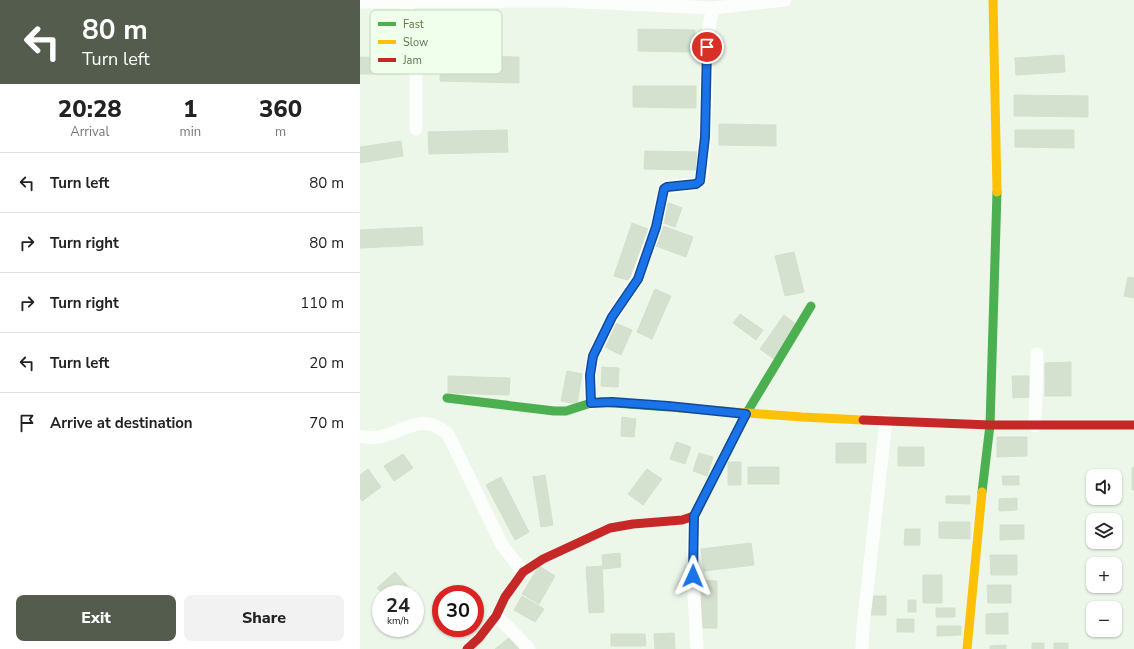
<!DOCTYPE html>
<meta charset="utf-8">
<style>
:root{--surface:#fff;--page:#f2f2f2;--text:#222;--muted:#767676;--line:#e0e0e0;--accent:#535c4d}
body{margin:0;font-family:"Nunito Sans",sans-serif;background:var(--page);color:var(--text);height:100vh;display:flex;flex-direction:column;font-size:15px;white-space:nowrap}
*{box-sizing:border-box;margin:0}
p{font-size:13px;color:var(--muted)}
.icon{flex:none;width:22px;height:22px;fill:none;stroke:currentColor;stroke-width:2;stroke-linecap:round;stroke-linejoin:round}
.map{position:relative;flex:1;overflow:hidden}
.panel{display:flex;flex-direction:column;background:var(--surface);width:360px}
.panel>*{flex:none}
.banner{background:#535c4d;color:#fff;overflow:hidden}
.fabs{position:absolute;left:726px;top:469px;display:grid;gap:8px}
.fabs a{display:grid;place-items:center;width:36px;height:36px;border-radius:8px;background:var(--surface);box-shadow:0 1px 3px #0004;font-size:20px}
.speed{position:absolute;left:12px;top:585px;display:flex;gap:8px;font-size:20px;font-weight:700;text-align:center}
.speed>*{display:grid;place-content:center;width:52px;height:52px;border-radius:50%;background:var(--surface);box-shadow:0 1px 3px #0004;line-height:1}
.speed small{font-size:10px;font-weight:400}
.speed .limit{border:6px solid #d22;background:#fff;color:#111}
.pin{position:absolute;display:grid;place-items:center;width:34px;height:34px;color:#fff;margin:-17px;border:2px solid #fff;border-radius:50%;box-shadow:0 1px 4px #0007}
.me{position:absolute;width:44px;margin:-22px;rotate:1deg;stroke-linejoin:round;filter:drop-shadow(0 0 3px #0008)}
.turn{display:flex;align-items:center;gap:14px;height:84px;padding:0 16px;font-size:18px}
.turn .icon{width:52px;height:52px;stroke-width:2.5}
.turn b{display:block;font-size:28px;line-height:34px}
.eta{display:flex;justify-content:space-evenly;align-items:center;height:68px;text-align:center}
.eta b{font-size:24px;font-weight:800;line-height:28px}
.action{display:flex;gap:8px;margin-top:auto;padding:8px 16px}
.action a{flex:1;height:46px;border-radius:8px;background:var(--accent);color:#fff;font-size:16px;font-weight:800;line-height:46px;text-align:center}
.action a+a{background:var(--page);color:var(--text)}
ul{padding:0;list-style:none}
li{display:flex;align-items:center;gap:12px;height:60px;padding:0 16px;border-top:1px solid var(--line)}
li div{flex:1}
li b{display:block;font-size:15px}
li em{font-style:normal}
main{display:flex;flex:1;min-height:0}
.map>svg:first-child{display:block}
.building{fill:#d5e1cf;stroke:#d3e0cc}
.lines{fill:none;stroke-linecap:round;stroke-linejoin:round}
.street{stroke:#fcfefc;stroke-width:13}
.fast{stroke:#4caf50;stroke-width:9}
.slow{stroke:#ffc107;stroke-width:9}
.jam{stroke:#c62828;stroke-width:9}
.route-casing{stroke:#114b97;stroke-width:10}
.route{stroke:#1a73e8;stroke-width:7}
.key{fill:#efffeb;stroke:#c3d6bb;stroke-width:1}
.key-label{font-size:11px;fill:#5d754a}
</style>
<main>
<section class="panel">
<div class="banner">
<div class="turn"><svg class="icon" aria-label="left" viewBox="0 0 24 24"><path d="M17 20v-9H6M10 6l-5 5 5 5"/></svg><div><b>80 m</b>Turn left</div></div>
</div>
<div class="eta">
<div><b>20:28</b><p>Arrival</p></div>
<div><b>1</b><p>min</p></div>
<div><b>360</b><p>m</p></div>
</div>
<ul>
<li><svg class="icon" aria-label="left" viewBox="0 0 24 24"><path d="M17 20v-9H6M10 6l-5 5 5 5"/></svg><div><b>Turn left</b></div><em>80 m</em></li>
<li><svg class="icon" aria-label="right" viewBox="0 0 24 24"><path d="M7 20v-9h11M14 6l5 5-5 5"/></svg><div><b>Turn right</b></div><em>80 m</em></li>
<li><svg class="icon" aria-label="right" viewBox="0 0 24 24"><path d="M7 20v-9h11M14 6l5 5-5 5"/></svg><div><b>Turn right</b></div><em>110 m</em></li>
<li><svg class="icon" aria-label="left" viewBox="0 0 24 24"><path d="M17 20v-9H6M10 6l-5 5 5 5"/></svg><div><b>Turn left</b></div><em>20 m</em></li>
<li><svg class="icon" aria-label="arrive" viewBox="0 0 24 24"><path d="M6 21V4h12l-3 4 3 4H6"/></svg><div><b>Arrive at destination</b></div><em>70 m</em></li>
</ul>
<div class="action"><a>Exit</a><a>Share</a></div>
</section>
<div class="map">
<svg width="774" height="649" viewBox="0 0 774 649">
<rect width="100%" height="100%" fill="#ecf7ea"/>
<path class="building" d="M278 29 335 30V52L278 51Z
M81 55 159 57V83L80 81Z
M704 55 705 72 656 75 655 58Z
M0 57 47 58 46 74H0Z
M273 86H336V108L273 107Z
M654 95 728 96V117L654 116Z
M359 124 416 125V146L359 145Z
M147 130 148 152 69 154 68 132Z
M655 130H714V148L655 147Z
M41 141 43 156 0 163V147Z
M285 151 337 152V170L284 169Z
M306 202 322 208 315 227 299 221Z
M272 223 288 229 271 281 254 276Z
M303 226 333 237 326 257 296 246Z
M62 227 63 245 0 248V230Z
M434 252 444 292 425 296 415 256Z
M768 277 774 278V298L764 296Z
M295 289 311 296 292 339 277 332Z
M380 314 403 330 396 340 373 323Z
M424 315 437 325 414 359 400 349Z
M255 323 272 330 261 355 245 347Z
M711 362V396H685V363Z
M242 367 259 368 258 387 241 386Z
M207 371 222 374 217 404 201 401Z
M88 376 150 378 149 395 88 393Z
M652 376H669L670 397 653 398Z
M262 417 276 419 274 437 261 436Z
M637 437H667V456L637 457Z
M316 442 331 447 325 464 310 459Z
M476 443H506V463H476Z
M538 447H564V466H538Z
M339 453 353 457 347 476 333 471Z
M43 454 53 468 34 481 24 466Z
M368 462H381V485H368Z
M388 467H419V484H388Z
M774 467V490H772V468Z
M8 469 21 487 2 501 0 498V475Z
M287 469 302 479 283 505 268 494Z
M185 475 193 525 181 527 173 477Z
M642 476H659V485H643Z
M141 477 169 532 155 540 126 485Z
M586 496H610V504L586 503Z
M657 498V510L639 511V499Z
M579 522H610V539L579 538Z
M640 525H664V539L640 540Z
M545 529H560V545H544Z
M391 543 394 565 344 571 341 549Z
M260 553 261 567 243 569 242 555Z
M630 555H657V575H631Z
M179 566 195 576 179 604 162 594Z
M242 566 244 612 229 613 226 567Z
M35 572 52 591 49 594H23L17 588Z
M563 575H582V603H563Z
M339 580 357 581V628H340Z
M627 585H651V603H628Z
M162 596 184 609 175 622 154 610Z
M511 596H526V615H511Z
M548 600H556V612H548Z
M576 608H595V617H576Z
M648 613V634H626V614Z
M537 619H554V632H537Z
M577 626H601V635L577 636Z
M314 633 315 649H295L294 634Z
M251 634H285L286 646H251Z
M150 637 159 649H135Z
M672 643H684V649H672Z
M694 643H708V649H694Z
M646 645V649H630V646Z"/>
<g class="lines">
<path class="street" d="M0 2 203 1 353 8 425 0
M45 2 56 40V129
M231 403 230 375 233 356 252 317 277 279 296 227 304 189 307 187 335 184 340 181 342 176 345 137 348 32 353 8
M675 426 677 354
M0 436C35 446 55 405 88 434L142 545 163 572
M334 516 333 576 337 649
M136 616 148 627 169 649
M502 649 503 627 526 421"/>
<path class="fast" d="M87 398 194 411H206L231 403 242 402 308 407
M622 492 630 425 637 192
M345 494 386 414 451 306"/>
<path class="slow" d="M633 0 637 192
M308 407 442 417 503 420
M607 649 622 492"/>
<path class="jam" d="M503 420 630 425H774
M107 649 119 638 136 616 145 597 163 572 183 559 250 528 273 524 322 520 334 516 345 494"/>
</g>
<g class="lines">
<defs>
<path id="route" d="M333 576 334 516 386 414 308 406 252 402 231 403 230 375 233 356 252 317 278 279 296 227 304 189 307 187 336 184 340 181 345 137 347 47"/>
</defs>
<use href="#route" class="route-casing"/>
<use href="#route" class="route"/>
</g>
<rect x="10" y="10" width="132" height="64" rx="6" class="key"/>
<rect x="18" y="22" width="18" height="4" fill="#4caf50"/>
<rect x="18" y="40" width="18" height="4" fill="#ffc107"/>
<rect x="18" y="58" width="18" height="4" fill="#c62828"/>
<g class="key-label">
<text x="43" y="28">Fast</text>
<text x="43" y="46">Slow</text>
<text x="43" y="64">Jam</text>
</g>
</svg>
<div class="fabs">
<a><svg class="icon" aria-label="sound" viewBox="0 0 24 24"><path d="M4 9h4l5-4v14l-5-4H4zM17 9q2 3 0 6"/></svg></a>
<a><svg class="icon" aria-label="layers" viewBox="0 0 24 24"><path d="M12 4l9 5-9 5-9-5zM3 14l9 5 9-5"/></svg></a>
<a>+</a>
<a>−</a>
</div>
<div class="speed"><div>24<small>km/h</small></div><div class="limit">30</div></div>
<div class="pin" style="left:347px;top:47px;background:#d93025"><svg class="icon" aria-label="arrive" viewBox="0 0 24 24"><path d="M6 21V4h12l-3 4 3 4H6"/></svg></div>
<svg class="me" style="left:333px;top:576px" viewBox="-20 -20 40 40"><path d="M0-17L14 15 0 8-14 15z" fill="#1a73e8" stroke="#fff" stroke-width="4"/></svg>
</div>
</main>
